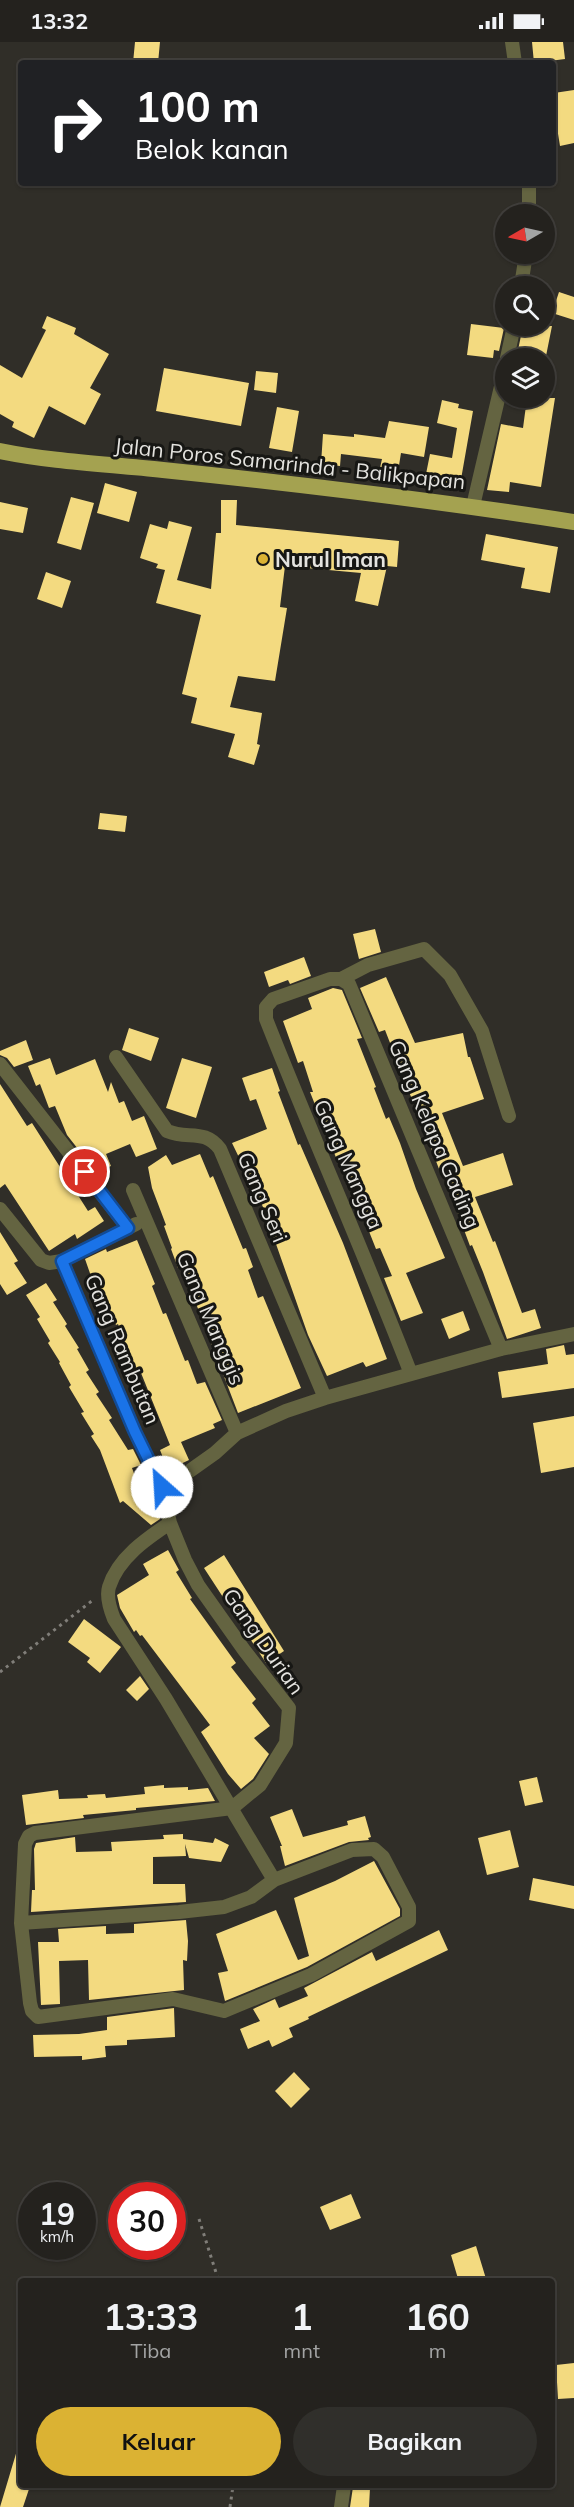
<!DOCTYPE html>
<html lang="id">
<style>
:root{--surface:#24221e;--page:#302f2b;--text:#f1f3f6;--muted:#a3a4a4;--line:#413f3c;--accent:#dbb233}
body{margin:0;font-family:Mulish,sans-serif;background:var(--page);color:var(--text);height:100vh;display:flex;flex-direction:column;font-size:22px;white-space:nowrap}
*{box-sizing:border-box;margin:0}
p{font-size:20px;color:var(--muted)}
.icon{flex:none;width:33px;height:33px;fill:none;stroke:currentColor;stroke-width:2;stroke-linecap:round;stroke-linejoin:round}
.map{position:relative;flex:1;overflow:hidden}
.drawer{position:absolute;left:18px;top:2236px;width:537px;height:210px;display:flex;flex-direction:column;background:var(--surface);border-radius:6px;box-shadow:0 2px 4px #0004,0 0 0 2px var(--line)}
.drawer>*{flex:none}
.guide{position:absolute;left:18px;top:18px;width:538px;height:126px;border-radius:6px;box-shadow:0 2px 4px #0004,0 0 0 2px var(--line);background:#202124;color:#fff;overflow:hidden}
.needle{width:39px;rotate:261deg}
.buttons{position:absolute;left:495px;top:162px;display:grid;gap:12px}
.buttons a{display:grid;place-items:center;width:60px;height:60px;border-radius:50%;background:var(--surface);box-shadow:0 2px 4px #0004,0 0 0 2px var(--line);font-size:30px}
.speed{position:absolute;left:18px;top:2140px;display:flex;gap:12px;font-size:30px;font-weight:700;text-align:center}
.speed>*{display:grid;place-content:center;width:78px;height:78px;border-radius:50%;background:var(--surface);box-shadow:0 2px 4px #0004,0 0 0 2px var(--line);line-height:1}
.speed small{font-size:15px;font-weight:400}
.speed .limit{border:9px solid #d22;background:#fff;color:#111}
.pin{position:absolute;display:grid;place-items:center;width:51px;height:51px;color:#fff;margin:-26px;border:3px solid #fff;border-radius:50%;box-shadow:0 2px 6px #0007}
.me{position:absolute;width:66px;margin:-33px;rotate:334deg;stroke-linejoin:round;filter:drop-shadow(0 0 4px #0008)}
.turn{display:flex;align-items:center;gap:21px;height:126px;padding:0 18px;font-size:27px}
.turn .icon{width:78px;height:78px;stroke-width:2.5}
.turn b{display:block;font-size:42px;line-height:51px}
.eta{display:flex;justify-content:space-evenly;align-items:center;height:102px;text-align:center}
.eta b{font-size:36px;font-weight:700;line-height:42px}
.cta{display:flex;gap:12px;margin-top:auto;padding:12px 18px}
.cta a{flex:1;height:69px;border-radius:36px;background:var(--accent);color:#111;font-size:24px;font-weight:700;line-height:69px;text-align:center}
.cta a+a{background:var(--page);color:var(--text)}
.status{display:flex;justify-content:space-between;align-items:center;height:42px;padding:0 30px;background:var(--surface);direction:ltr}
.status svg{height:16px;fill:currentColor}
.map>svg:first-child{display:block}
.building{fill:#f3da80}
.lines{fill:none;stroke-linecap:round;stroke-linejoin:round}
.path{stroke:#807e79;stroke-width:3;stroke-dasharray:3 4.5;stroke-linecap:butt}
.minor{stroke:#646441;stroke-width:14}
.trunk{stroke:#a4a250;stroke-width:16}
.route-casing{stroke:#114b97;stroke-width:15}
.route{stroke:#1a73e8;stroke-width:10}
.poi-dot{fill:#dbb233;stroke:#171714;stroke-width:2}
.labels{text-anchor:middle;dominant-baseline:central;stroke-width:6;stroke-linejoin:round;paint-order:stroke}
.street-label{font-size:21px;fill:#e4e3df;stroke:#171714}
.poi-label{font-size:21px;font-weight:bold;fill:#e4e3df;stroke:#171714;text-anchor:start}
</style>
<div class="status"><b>13:32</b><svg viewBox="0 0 49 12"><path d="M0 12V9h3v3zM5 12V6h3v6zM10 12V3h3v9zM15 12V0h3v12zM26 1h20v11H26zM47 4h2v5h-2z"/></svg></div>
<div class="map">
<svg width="574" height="2465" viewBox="0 0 574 2465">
<rect width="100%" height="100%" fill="#302e28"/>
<path class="building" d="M135 0H160L158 21H133Z
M532 0H563L565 17 534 21Z
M574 48V101L560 104 554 67V51Z
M559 250 574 255V278L552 271Z
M47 274 76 286 74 292 109 312 90 346 101 352 85 383 49 364 34 396 12 385 14 380 0 372V323L22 336 46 288 42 286Z
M471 282 504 286 499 309 494 308 493 316 467 313Z
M523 284H552L545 319 544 316 517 313Z
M164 326 249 341 241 384 156 369Z
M256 329 278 331 276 351 254 348Z
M527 356H555L541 445 510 440 509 450 487 448 501 382 523 386Z
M442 358 459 362 458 366 473 369 460 443 425 437 430 412 452 416 457 386 437 381Z
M277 365 299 369 292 410 269 406Z
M389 379 429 385 424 415 401 411 396 442 377 439 382 417 341 412 340 424 321 422 323 392 354 395V392L385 396Z
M105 441 137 450 129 480 97 471Z
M71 455 94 461 81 508 57 501Z
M221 458H237L236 483 399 499 397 525 387 524 378 564 355 559 361 531 285 524 280 565 287 566 275 639 238 634 230 665 262 671 257 702 260 703 254 723 228 715 235 692 191 681 197 656 182 652 201 573 156 561 165 528 156 526 158 522 140 516 150 482 167 487 169 479 192 485 177 538 211 547 216 491H221Z
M0 460 28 466 23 491 0 487Z
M486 492 558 505 550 551 521 546 525 526 481 518Z
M46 530 71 539 62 566 37 557Z
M100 771 127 774 125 790 98 787Z
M375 887 381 910 359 917 353 892Z
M304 915 311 934 290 942 288 938 269 945 264 930Z
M386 935 415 1001 463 991 468 1015H470L484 1057 442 1071 463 1124 503 1111 513 1143 475 1155 493 1200 495 1199 522 1271 535 1267 541 1286 507 1297 483 1230 472 1203 470 1204 443 1131 441 1132 385 988 379 990 360 946Z
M333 946 342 948 362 996 357 997 376 1045 374 1046 386 1077 389 1075 400 1101 416 1147 445 1216 406 1231 423 1271 401 1279 384 1236 392 1234 380 1206 376 1207 343 1124 337 1118 310 1050H313L303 1019 298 1021 283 979 312 967 308 956Z
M129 986 159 996 151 1019 122 1008Z
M26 998 33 1018 14 1025 7 1016 0 1013V1009Z
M50 1016 56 1033 95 1017 108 1050 111 1040 119 1061 124 1059 132 1079 144 1074 157 1107 136 1115 130 1102 106 1112 111 1124 96 1130 67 1093 55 1064 49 1066 40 1042 36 1044 28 1024Z
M182 1016 212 1025 196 1076 166 1066Z
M272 1026 280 1049 278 1050 298 1103 300 1102 343 1201 387 1317 366 1325 363 1320 327 1334 308 1293 263 1165 232 1101 267 1087 256 1057 250 1059 242 1036Z
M0 1042 27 1084 32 1081 88 1169 95 1165 104 1179 77 1197 75 1192 49 1209 5 1142 0 1146Z
M200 1112 210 1136 213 1134 243 1207 246 1206 253 1225 248 1228 258 1256 263 1254 301 1346 238 1371 182 1225 178 1226 171 1207 172 1206 164 1184 166 1183 152 1146 148 1125 166 1113 172 1123Z
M0 1190 18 1219 14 1221 27 1241 7 1253 0 1242Z
M137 1198 155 1242 152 1244 163 1272 166 1271 185 1319 188 1318 197 1342 205 1340 222 1378 213 1382 215 1386 181 1400 189 1418 168 1428 160 1408 170 1403 158 1373 139 1326 135 1328 118 1282 116 1283 106 1258 100 1260 85 1217 106 1207 107 1210Z
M46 1241 57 1258 53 1260 67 1282 65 1284 79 1306 77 1307 89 1328 86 1330 99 1350 96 1352 112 1376 109 1378 128 1408 133 1407 141 1423 132 1426 142 1453 157 1465 160 1477 151 1483 123 1459 120 1461 100 1408 91 1394 94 1392 81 1371 84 1370 69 1345 71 1343 59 1321 60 1320 48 1301 50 1299 37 1277 40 1275 26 1253Z
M463 1269 470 1288 449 1297 441 1277Z
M564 1303 566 1313 574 1312V1346L502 1356 498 1330 548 1322 546 1307Z
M574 1374V1425L541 1431 533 1381Z
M168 1508 179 1528 176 1530 192 1556 190 1557 236 1621 231 1625 256 1657 252 1661 270 1684 254 1696 269 1712 253 1737 241 1747 228 1732 201 1690 210 1683 142 1593 140 1594 136 1588 134 1590 120 1566 117 1553 149 1533 143 1522Z
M224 1513 284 1609 266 1621 204 1526Z
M84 1577 121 1605 100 1631 87 1620 90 1616 68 1600Z
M140 1634 149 1647 137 1659 126 1648Z
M537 1735 543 1760 525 1764 519 1739Z
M164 1743V1746L188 1745V1748L208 1746 215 1759 136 1766V1768L83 1773 84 1776 26 1783 22 1753 58 1748 59 1757 88 1756 87 1753 105 1752 106 1756 145 1752 144 1745Z
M292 1767 303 1795 348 1783 347 1779 365 1774 371 1795 368 1796 369 1798 349 1800 285 1824 280 1804H282L270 1775Z
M510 1788 519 1825 487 1833 478 1796Z
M183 1792V1797L213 1801 215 1796 229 1803 221 1820 189 1816 185 1802 186 1814 153 1815V1842H185L186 1860 31 1870 32 1848H35L34 1807 36 1801 75 1795 76 1810 112 1809 111 1800 164 1797 163 1793Z
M374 1819 400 1867V1874L307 1925 225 1959 218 1931 228 1929 216 1892 276 1868 298 1918 309 1914 294 1856 335 1839Z
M533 1836 574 1844V1867L529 1858Z
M186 1878 188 1899 187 1919 183 1918 184 1948 89 1958 88 1918 59 1919 60 1962 41 1963 38 1900H59L58 1887 106 1884V1892L134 1891V1882Z
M439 1888 448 1908 308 1975 309 1977 289 1986 293 1995 272 2005 269 1998 248 2007 240 1987 260 1979 253 1967 275 1957 279 1966 308 1954 304 1946 372 1910 376 1919Z
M174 1966 175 1995 127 1998V2003L105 2004 106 2015 82 2018V2014L34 2015 33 1993 79 1992 107 1988V1975Z
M294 2030 310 2047 291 2066 275 2049Z
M351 2152 361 2176 330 2188 320 2165Z
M476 2204 487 2240H459L451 2213Z
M574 2321V2356L558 2357 556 2323Z
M18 2405H21V2444H30L23 2465H0Z
M353 2445 370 2446 369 2465H350Z"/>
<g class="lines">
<path class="path" d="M0 1630 93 1558
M199 2177 219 2240
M230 2465 233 2444"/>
<path class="minor" d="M512 0 515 21
M529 141V172
M521 244 526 212
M507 316 514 284
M473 464 506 323
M341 937 368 923 424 907 450 933 482 989 509 1074
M116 1015 167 1089C188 1098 204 1086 220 1107L325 1356
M0 1022 128 1186
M133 1148 237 1391
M0 1167 41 1218 49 1221 62 1219 136 1182
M62 1219 135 1390 162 1445 170 1481 185 1518 198 1543 244 1608 289 1666 286 1701 260 1743 232 1766
M411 1332C365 1213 313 1096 266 977V965L273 957 330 937H341L349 942 501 1307
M162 1445 184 1433 215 1411 237 1391 286 1369 325 1356 501 1307 574 1292
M170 1481C146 1497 118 1516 109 1545 106 1555 110 1567 114 1577L166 1657 274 1838
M21 1881 179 1870 224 1865 251 1855 274 1838 352 1808 374 1807 383 1815 409 1865V1879L311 1933 224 1969 173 1957 38 1975 32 1969 30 1961 21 1881 25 1802 29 1794 35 1791 232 1766
M341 2465 344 2444"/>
<path class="trunk" d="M0 409C54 420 108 422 163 428 300 442 438 459 574 480"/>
</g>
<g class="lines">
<defs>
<path id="route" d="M85 1130 128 1186 62 1219 135 1390 162 1445"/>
</defs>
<use href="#route" class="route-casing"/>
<use href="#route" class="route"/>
</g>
<circle class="poi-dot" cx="263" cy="517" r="6"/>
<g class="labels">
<g class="street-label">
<text transform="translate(290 421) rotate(6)">Jalan Poros Samarinda - Balikpapan</text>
<text transform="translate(435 1092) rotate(67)">Gang Kelapa Gading</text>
<text transform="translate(349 1122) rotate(66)">Gang Mangga</text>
<text transform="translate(263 1155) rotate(67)">Gang Seri</text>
<text transform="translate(211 1276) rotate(67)">Gang Manggis</text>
<text transform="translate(123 1307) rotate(67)">Gang Rambutan</text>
<text transform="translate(264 1599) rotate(55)">Gang Durian</text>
</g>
<g class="poi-label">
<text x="275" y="517">Nurul Iman</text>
</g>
</g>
</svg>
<div class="buttons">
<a><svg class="needle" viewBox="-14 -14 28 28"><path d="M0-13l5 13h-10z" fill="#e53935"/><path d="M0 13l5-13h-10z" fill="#a3a4a4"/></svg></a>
<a><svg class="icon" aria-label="search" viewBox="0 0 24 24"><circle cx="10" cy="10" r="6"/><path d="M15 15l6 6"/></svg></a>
<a><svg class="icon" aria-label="layers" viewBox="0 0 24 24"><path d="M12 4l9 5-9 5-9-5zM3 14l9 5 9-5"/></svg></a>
</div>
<div class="speed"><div>19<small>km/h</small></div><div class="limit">30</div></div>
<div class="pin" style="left:85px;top:1130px;background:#d93025"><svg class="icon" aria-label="arrive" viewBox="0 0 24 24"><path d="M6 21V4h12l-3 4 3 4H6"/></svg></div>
<svg class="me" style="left:162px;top:1445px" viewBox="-20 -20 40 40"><circle r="19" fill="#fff"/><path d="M0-13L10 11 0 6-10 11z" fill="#1a73e8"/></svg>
<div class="guide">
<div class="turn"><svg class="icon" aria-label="right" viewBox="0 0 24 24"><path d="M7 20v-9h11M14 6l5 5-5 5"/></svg><div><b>100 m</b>Belok kanan</div></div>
</div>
<section class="drawer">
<div class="eta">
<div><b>13:33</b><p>Tiba</p></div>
<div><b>1</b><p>mnt</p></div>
<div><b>160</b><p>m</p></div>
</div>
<div class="cta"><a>Keluar</a><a>Bagikan</a></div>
</section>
</div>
